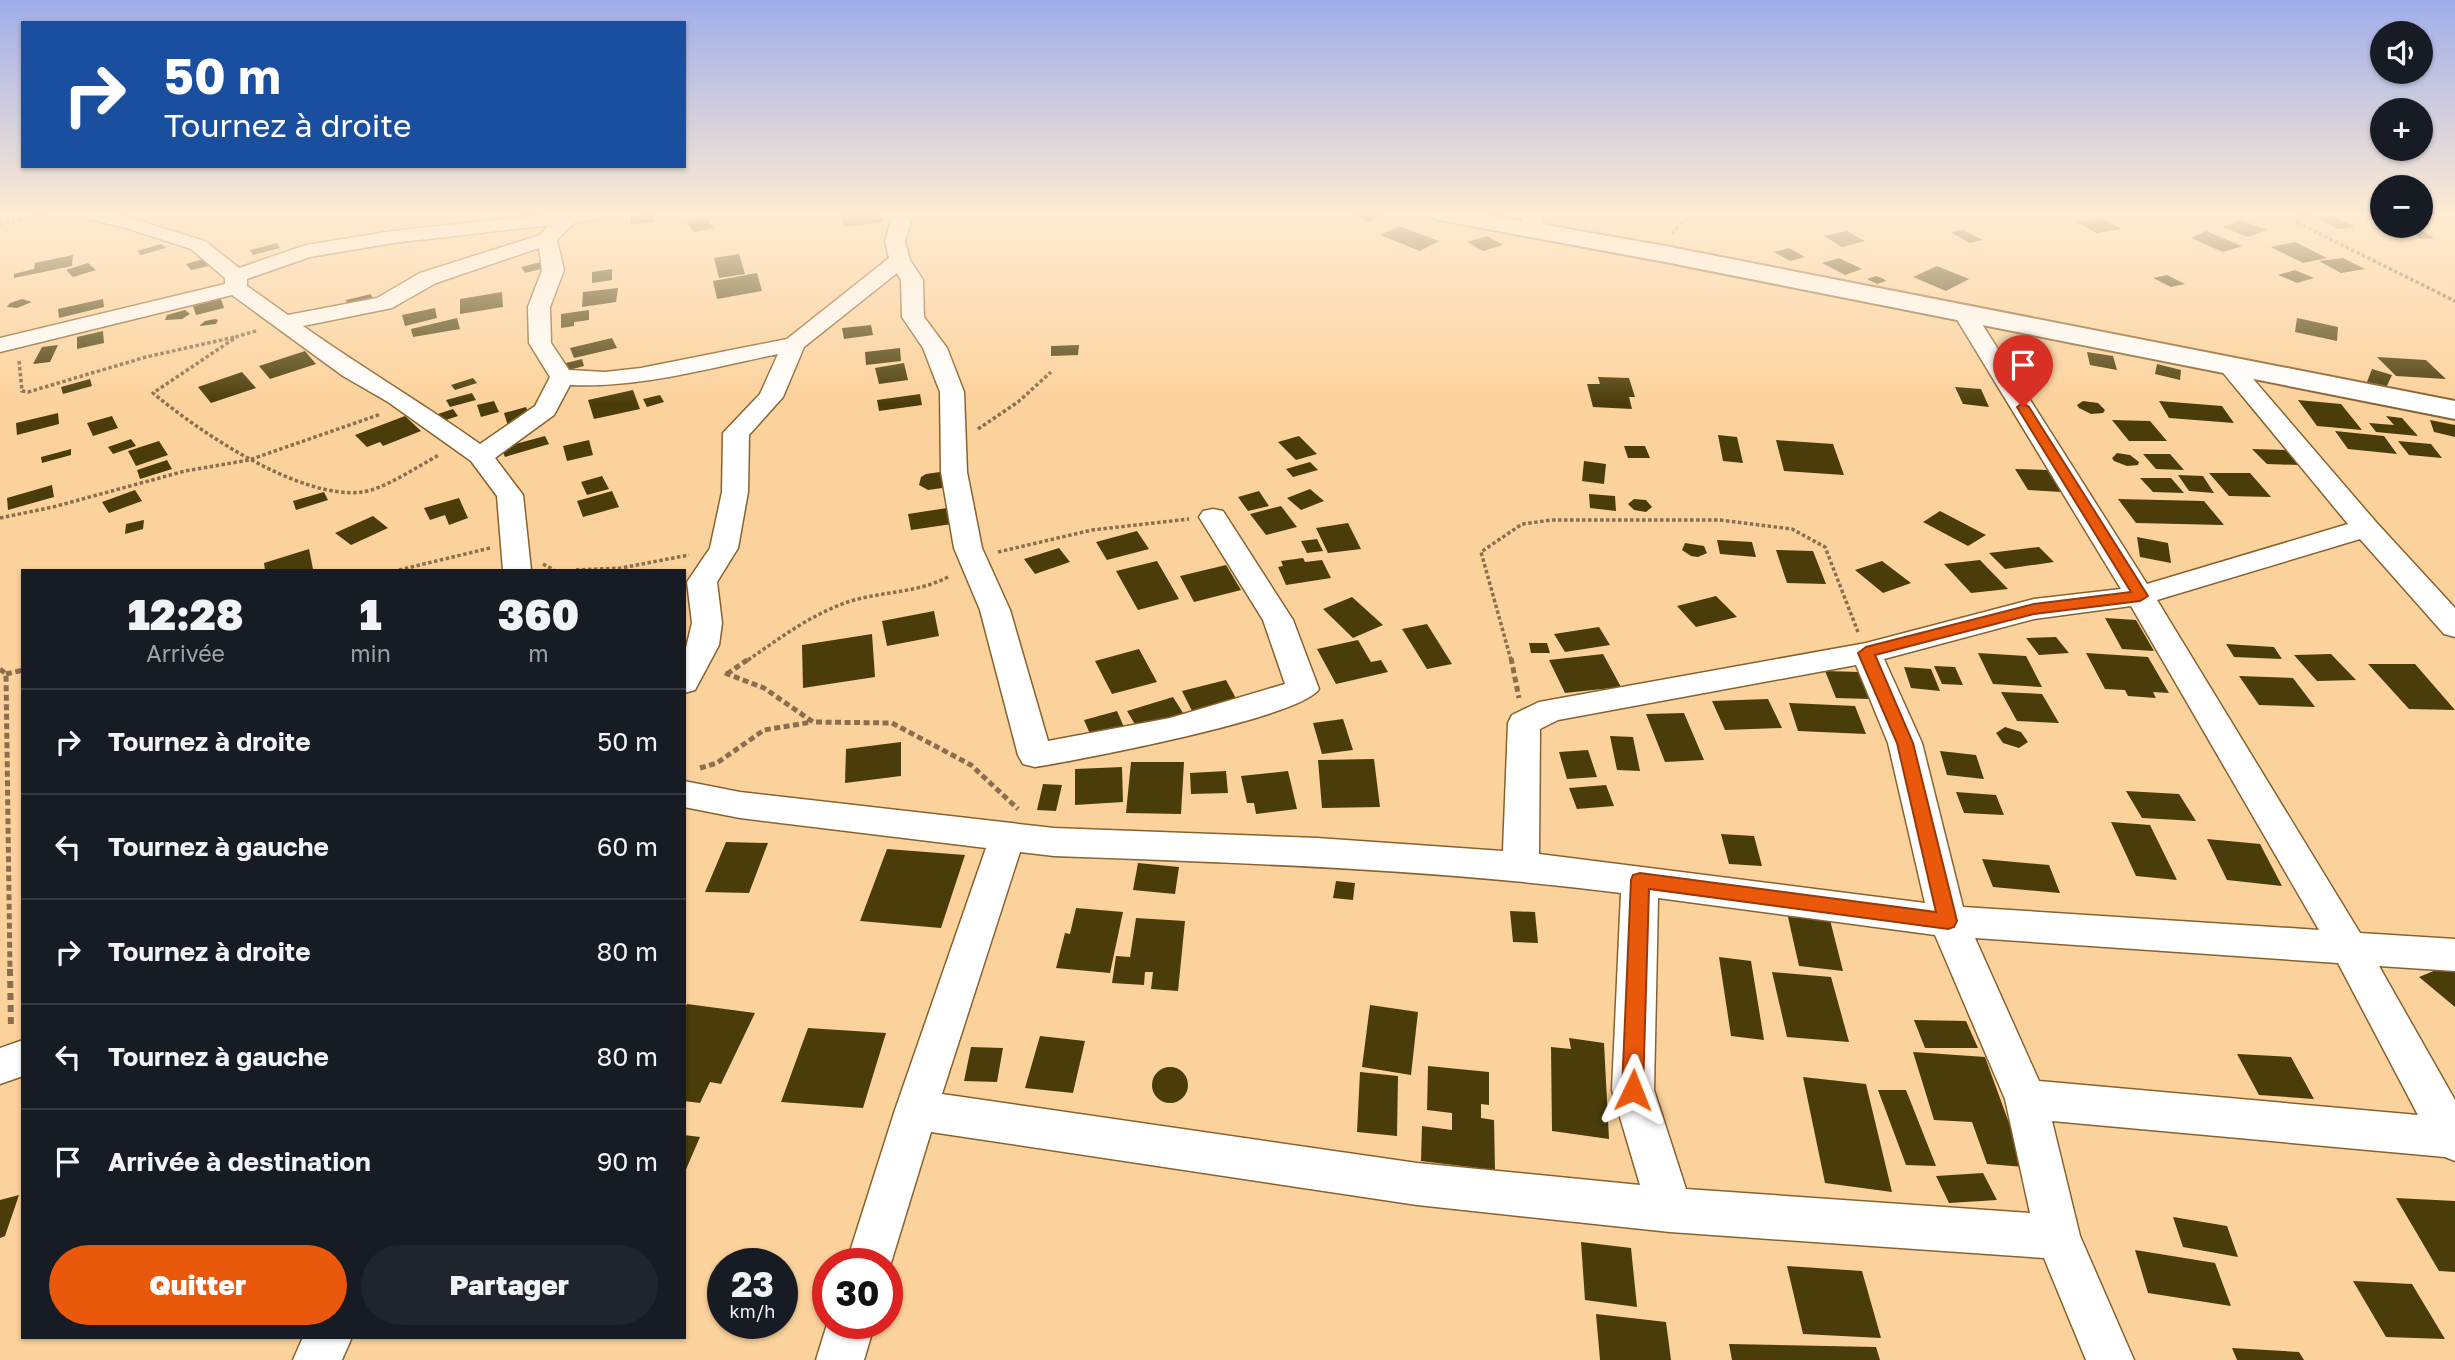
<!DOCTYPE html>
<html lang="fr">
<meta charset="utf-8">
<style>
:root{--surface:#171b24;--page:#20242c;--text:#f1f3f6;--muted:#9ea1a6;--line:#363941;--accent:#ea580c}
body{margin:0;font-family:"Golos Text",sans-serif;background:var(--page);color:var(--text);height:100vh;display:flex;flex-direction:column;font-size:26px;white-space:nowrap}
*{box-sizing:border-box;margin:0}
p{font-size:23px;color:var(--muted)}
.icon{flex:none;width:38px;height:38px;fill:none;stroke:currentColor;stroke-width:2;stroke-linecap:round;stroke-linejoin:round}
.map{position:relative;flex:1;overflow:hidden}
.details{position:absolute;left:21px;top:569px;width:665px;height:770px;display:flex;flex-direction:column;background:var(--surface);border-radius:0px;box-shadow:0 2px 5px #0004}
.details>*{flex:none}
.hud{position:absolute;left:21px;top:21px;width:665px;height:147px;border-radius:0px;box-shadow:0 2px 5px #0004;background:#1a4fa0;color:#fff;overflow:hidden}
.buttons{position:absolute;left:2370px;top:21px;display:grid;gap:14px}
.buttons a{display:grid;place-items:center;width:63px;height:63px;border-radius:50%;background:var(--surface);box-shadow:0 2px 5px #0004;font-size:35px}
.speed{position:absolute;left:707px;top:1248px;display:flex;gap:14px;font-size:35px;font-weight:700;text-align:center}
.speed>*{display:grid;place-content:center;width:91px;height:91px;border-radius:50%;background:var(--surface);box-shadow:0 2px 5px #0004;line-height:1}
.speed small{font-size:18px;font-weight:400}
.speed .limit{border:10px solid #d22;background:#fff;color:#111}
.pin{position:absolute;display:grid;place-items:center;width:60px;height:60px;color:#fff;margin:-72px -30px;border-radius:50% 50% 50% 0;rotate:-45deg;box-shadow:0 0 7px #0007}
.pin .icon{rotate:45deg}
.me{position:absolute;width:77px;margin:-38px;rotate:2deg;stroke-linejoin:round;filter:drop-shadow(0 0 5px #0008)}
.turn{display:flex;align-items:center;gap:24px;height:147px;padding:0 28px;font-size:32px}
.turn .icon{width:91px;height:91px;stroke-width:2.5}
.turn b{display:block;font-size:49px;line-height:60px}
.eta{display:flex;justify-content:space-evenly;align-items:center;height:119px;text-align:center}
.eta b{font-size:42px;font-weight:800;line-height:49px}
.button{display:flex;gap:14px;margin-top:auto;padding:14px 28px}
.button a{flex:1;height:80px;border-radius:42px;background:var(--accent);color:#fff;font-size:28px;font-weight:800;line-height:80px;text-align:center}
.button a+a{background:var(--page);color:var(--text)}
ul{padding:0;list-style:none}
li{display:flex;align-items:center;gap:21px;height:105px;padding:0 28px;border-top:2px solid var(--line)}
li div{flex:1}
li b{display:block;font-size:26px}
li em{font-style:normal}
.map>svg:first-child{display:block}
.building{fill:#4a3d09}
.lines{fill:none;stroke-linecap:round;stroke-linejoin:round}
.minor-casing{stroke:#87622e;stroke-width:3}
.secondary-casing{stroke:#87622e;stroke-width:4}
.path-far2{stroke:#8a6e4d;stroke-width:3.5;stroke-dasharray:3.5 2.5;stroke-linecap:butt}
.path-far1{stroke:#8a6e4d;stroke-width:5;stroke-dasharray:6 3.5;stroke-linecap:butt}
.path{stroke:#8a6e4d;stroke-width:6;stroke-dasharray:7 5;stroke-linecap:butt}
.minor{fill:#fff;fill-rule:evenodd}
.secondary{fill:#fff;fill-rule:evenodd}
.route{fill:#ea580c;stroke:#983908;stroke-width:2}
</style>
<div class="map">
<svg width="2455" height="1360" viewBox="0 0 2455 1360">
<rect width="100%" height="100%" fill="#fcd29c"/>
<path class="building" d="M654 214V222L631 225V217Z
M881 214 883 222 845 227 842 215Z
M1348 214H1387L1370 222Z
M2334 216 2355 227 2338 229 2317 218Z
M706 217 714 228 694 232 686 221Z
M2101 218 2122 229 2097 233 2076 222Z
M2241 220 2267 230 2248 237 2222 227Z
M1399 226 1439 241 1420 251 1380 235Z
M2419 229 2434 238 2421 239 2406 230Z
M1963 230 1983 240 1970 243 1950 232Z
M1847 231 1865 241 1842 247 1824 236Z
M2206 231 2242 246 2223 252 2191 238Z
M1487 236 1503 245 1483 251 1467 242Z
M2295 242 2327 258 2303 263 2271 247Z
M277 243 280 248 253 255 250 250Z
M161 244 166 248 141 255 137 251Z
M1789 248 1805 257 1790 261 1774 252Z
M739 254 745 274 719 278 714 258Z
M73 255 72 266 14 278V274L34 269 35 263Z
M1839 258 1862 269 1845 275 1822 263Z
M2343 258 2365 269 2341 273 2319 261Z
M203 259 209 266 191 270 186 264Z
M541 262 545 268 525 273 521 267Z
M88 263 96 270 73 277 66 270Z
M1937 266 1969 279 1946 291 1913 277Z
M612 269V280L592 283V272Z
M2295 270 2314 278 2297 283 2278 275Z
M757 273 762 291 717 299 713 281Z
M2167 275 2185 284 2171 287 2153 278Z
M1876 276 1884 279 1886 281 1877 284 1867 279Z
M618 288 616 302 582 307 583 292Z
M502 292 503 307 460 314V299Z
M371 294 374 302 348 308 346 300Z
M22 299 32 302 17 308 7 307 10 303Z
M103 299 104 307 59 318 58 309Z
M221 299 224 308 196 315 193 306Z
M435 308 437 318 405 326 402 315Z
M185 310 190 314 182 319 165 320 167 315Z
M589 310V320L574 322V326L561 328V314Z
M457 318 460 329 413 337 411 329Z
M2297 318 2338 327 2337 341 2295 332Z
M215 319 218 320 216 324 199 326 205 321Z
M871 325 873 335 844 339 842 328Z
M103 331 104 343 77 349V337Z
M612 338 617 348 574 358 570 348Z
M58 345 50 362 33 364 42 347Z
M1079 345 1078 355 1051 356V346Z
M900 348 901 361 866 365 865 352Z
M305 351 316 364 270 379 259 366Z
M2087 352 2113 356 2117 370 2090 365Z
M2377 357 2426 360 2446 379 2396 376Z
M582 359 584 366 569 370 566 363Z
M904 363 908 380 879 384 875 368Z
M2157 364 2181 370 2180 380 2155 374Z
M2372 369 2392 375 2386 388 2367 382Z
M242 372 256 388 211 403 198 387Z
M1598 377 1629 378 1635 397H1629L1632 409 1593 407 1587 384H1600Z
M473 378 477 383 455 390 451 385Z
M90 379 92 386 63 394 61 387Z
M1955 387 1981 389 1989 407 1963 404Z
M633 390 640 409 594 419 588 400Z
M472 393 476 400 450 407 446 400Z
M920 394 922 405 879 411 877 400Z
M660 395 664 402 647 407 643 399Z
M2298 400 2341 404 2362 430 2317 426Z
M494 401 499 412 481 417 477 405Z
M2083 401 2098 403 2105 410 2103 413 2091 414 2079 408 2077 405Z
M2159 401 2222 406 2234 423 2169 418Z
M526 407 531 420 508 426 504 413Z
M453 409 458 416 443 421 438 414Z
M58 413 59 424 17 435 16 423Z
M112 416 118 428 93 436 87 423Z
M405 416 421 431 383 446 380 442 367 447 355 435Z
M2386 416 2402 418 2418 436 2376 432 2369 423 2394 425Z
M2112 420 2150 421 2167 441H2129Z
M2430 420 2455 425V437L2434 432Z
M2335 431 2384 436 2397 454 2348 449Z
M1718 435 1737 437 1743 463 1723 461Z
M545 436 549 444 505 457 501 448Z
M1299 436 1317 454 1296 460 1278 442Z
M131 439 136 446 113 454 108 447Z
M589 440 593 455 567 461 563 446Z
M1776 440 1833 444 1844 475 1784 471Z
M159 441 168 455 136 466 128 451Z
M2398 441 2431 444 2442 458 2409 455Z
M1624 446H1645L1650 458H1628Z
M71 449V455L42 463 41 457Z
M2252 449 2285 450 2299 465 2267 464Z
M2117 453 2130 455 2139 462 2138 465 2127 466 2114 461 2112 458Z
M2143 454H2170L2184 470 2156 469Z
M167 460 172 469 140 479 137 470Z
M1584 461 1606 464 1604 484 1582 481Z
M1310 462 1318 470 1293 477 1286 469Z
M2015 469 2047 470 2062 492 2028 490Z
M940 472 946 474 947 485 942 488 928 490 919 485 921 477 926 474Z
M2209 473H2250L2271 497 2229 496Z
M2178 475 2203 476 2214 493 2189 491Z
M602 476 609 489 587 495 581 482Z
M2140 478H2171L2184 493 2153 492Z
M52 485 54 497 8 510 7 498Z
M1310 489 1324 501 1301 510 1287 498Z
M135 490 142 501 109 513 102 502Z
M612 491 619 507 583 517 577 501Z
M1259 491 1269 506 1248 511 1238 497Z
M324 492 328 500 296 510 293 501Z
M1589 494 1615 496 1616 511 1590 508Z
M459 498 468 518 449 525 445 515 430 520 424 508Z
M1634 499 1646 500 1652 507 1646 512 1634 510 1628 504Z
M2118 499 2204 501 2224 525 2136 523Z
M1281 506 1297 527 1266 535 1250 514Z
M947 508 952 524 911 530 908 514Z
M1940 511 1986 535 1968 546 1923 522Z
M373 516 388 528 351 545 335 533Z
M144 520 143 529 125 534 126 524Z
M1348 523 1361 549 1328 553 1316 528Z
M1137 531 1149 549 1107 560 1096 542Z
M2137 537 2168 543 2171 563 2140 557Z
M1317 539 1323 551 1307 553 1301 541Z
M1717 540 1752 542 1756 557 1720 554Z
M1685 543 1704 546 1707 553 1698 557 1691 556 1682 550Z
M2039 547 2054 562 2005 569 1989 553Z
M1059 548 1070 562 1035 574 1024 559Z
M309 549 313 569 265 570 264 563Z
M1776 550 1813 551 1826 584 1787 583Z
M1303 558 1305 562 1322 560 1331 578 1286 585 1278 567 1283 566 1281 561Z
M1980 560 2008 589 1971 593 1944 564Z
M1157 561 1179 599 1138 610 1116 571Z
M1882 561 1911 583 1883 593 1855 570Z
M1226 565 1241 590 1194 602 1180 576Z
M1716 596 1737 617 1696 627 1677 606Z
M1352 597 1383 625 1353 638 1323 609Z
M934 611 939 636 887 646 882 621Z
M2105 618 2136 620 2154 651 2122 649Z
M1427 624 1452 664 1427 669 1402 629Z
M1599 627 1610 645 1565 652 1554 634Z
M872 634 875 677 803 688 802 645Z
M2056 637 2069 653 2039 655 2026 638Z
M1358 640 1371 662 1381 660 1388 672 1336 684 1317 649Z
M1529 643H1547L1550 653H1531Z
M2226 644 2274 647 2282 659 2234 657Z
M1139 649 1157 682 1112 694 1095 661Z
M1978 653 2026 656 2042 687 1993 684Z
M2086 653 2148 657 2169 693 2153 692 2156 698 2128 696 2125 690 2105 689Z
M1603 654 1621 687 1565 693 1549 660Z
M2331 654 2356 680 2317 681 2294 655Z
M2368 664H2415L2455 710 2409 709Z
M1934 666 1955 667 1963 685 1942 684Z
M1904 667 1931 669 1940 691 1911 688Z
M1825 671 1860 672 1871 699 1836 698Z
M2239 676 2293 678 2315 707 2259 705Z
M1226 680 1238 702 1193 713 1182 691Z
M2001 692 2042 694 2059 723 2017 721Z
M1173 697 1185 716 1139 731 1127 711Z
M1768 699 1782 728 1725 730 1712 701Z
M1789 703 1855 706 1866 734 1798 731Z
M1117 711 1127 734 1094 743 1084 720Z
M1684 713 1704 760 1665 762 1646 714Z
M1343 719 1353 750 1322 754 1313 723Z
M2005 727 2021 732 2028 742 2019 748 2003 743 1996 733Z
M1610 736 1633 737 1640 771 1617 770Z
M901 742V776L845 783 846 749Z
M1588 750 1597 777 1567 779 1559 752Z
M1940 751 1976 755 1984 779 1947 775Z
M1374 759 1380 807 1322 808 1318 760Z
M1131 762H1184L1181 814 1126 813Z
M1122 767 1123 802 1075 805V769Z
M1226 771 1228 793 1191 794 1190 773Z
M1288 771 1297 809 1256 814 1254 803H1247L1241 776Z
M1043 784 1062 785 1056 811 1037 810Z
M1606 785 1614 806 1577 809 1569 788Z
M2126 791 2179 794 2196 821 2142 818Z
M1956 792 1996 795 2004 815 1964 813Z
M2111 822 2150 825 2177 880 2136 876Z
M1721 834 1754 836 1762 866 1729 864Z
M2207 839 2260 844 2282 886 2227 880Z
M726 842 768 843 749 893 705 892Z
M887 849 965 855 941 928 860 921Z
M1982 859 2049 865 2060 893 1993 887Z
M1138 863 1179 867 1175 894 1133 890Z
M1336 881 1355 883 1353 900 1333 898Z
M1076 908 1123 912 1110 973 1056 968 1065 933 1070 934Z
M1510 911 1535 912 1538 943 1513 942Z
M1788 917 1830 920 1843 971 1799 966Z
M1136 918 1185 921 1178 991 1151 989 1153 972H1145L1144 985 1112 983 1116 956 1130 957Z
M1719 957 1751 961 1764 1040 1731 1036Z
M2453 963 2455 965V1007L2419 977Z
M1772 972 1831 977 1849 1042 1787 1037Z
M687 1004 755 1013 721 1084 710 1082 700 1103 684 1101V1010Z
M1370 1005 1418 1012 1411 1075 1362 1067Z
M1914 1020 1966 1021 1978 1048H1925Z
M808 1028 886 1033 863 1108 781 1102Z
M1040 1036 1085 1041 1073 1093 1025 1088Z
M1569 1038 1604 1043 1609 1139 1552 1131 1551 1047 1571 1049Z
M971 1047 1003 1048 997 1082 964 1081Z
M1913 1052 1985 1057 2025 1167 1987 1164 1972 1122 1934 1120Z
M2237 1054 2291 1057 2314 1099 2259 1095Z
M1428 1066 1489 1072V1105L1481 1104V1118L1494 1120 1495 1170 1421 1161 1422 1126 1452 1130V1113L1427 1110Z
M1152 1085a18 18 0 1 1 36 0a18 18 0 1 1-36 0Z
M1360 1072 1398 1076 1397 1136 1357 1132Z
M1803 1077 1866 1084 1892 1192 1825 1183Z
M1878 1090H1906L1936 1166 1906 1165Z
M684 1135 700 1137 684 1174Z
M1983 1173 1997 1200 1949 1203 1936 1176Z
M19 1195 5 1236 0 1238V1200Z
M2396 1198 2455 1201V1272L2439 1271Z
M2173 1217 2227 1226 2238 1257 2183 1247Z
M1581 1242 1631 1248 1637 1307 1585 1300Z
M2135 1250 2215 1263 2231 1306 2148 1293Z
M1787 1266 1862 1271 1881 1338 1803 1334Z
M2353 1281 2412 1284 2445 1339 2386 1337Z
M1596 1314 1666 1322 1671 1360H1600Z
M1729 1344 1876 1347 1880 1360H1732Z
M2232 1348 2299 1352 2304 1360H2237Z"/>
<g class="lines">
<defs>
<path id="minor" d="M82 214H116L205 241 239 268 306 245 393 231 549 214H608L605 218 574 223 557 240 564 270 550 307 551 343 569 370 605 372 641 368 787 339 889 258 885 241 893 214H913L905 241 910 260 923 280 924 317 947 348 964 392 967 472 982 548 1010 610 1048 741 1170 718 1285 684 1263 620 1199 517 1203 511 1213 509 1223 511 1293 620 1319 689C1301 718 1078 760 1035 767L1023 764 1018 755 980 610 954 548 941 472 940 392 923 348 902 317 901 280 897 273 804 347 783 397 749 435 748 492 738 548 717 582 722 623 719 645 695 690 684 693V656L692 623 687 582 710 548 722 492 723 433 760 394 778 354C709 368 641 388 570 385L554 415 495 458 523 495 531 570H503L497 496 471 461 388 402 343 376 232 295 0 352V338L225 284V278L191 249 126 228 85 218ZM549 225 540 235 420 273 377 298 288 315 247 286V279L310 257 393 243ZM539 248 542 270 528 307 529 343 550 377 535 406 480 444C422 403 361 367 303 326L392 308 436 283Z
M1520 214H1540L1546 232 1543 236H1529Z
M1964 306 1972 308 1975 313 2147 584 2348 524 2220 369 2216 364 2220 359H2236L2376 522 2455 608V637L2444 634 2360 539 2157 600 2360 933 2455 939V971L2379 966 2455 1100V1161L2445 1157 2052 1121 2080 1236 2134 1360H2086L2044 1258 1670 1232 1417 1205 931 1132 887 1276V1264H846L895 1110 986 848 740 818 684 807V781L740 792 1054 828 1317 838 1503 851 1508 723 1512 715 1539 702 1866 643 2034 599 2121 589 1953 313 1956 308ZM2131 606 2319 930 1963 907 1922 743 1884 659 2034 619ZM1856 665 1888 743 1925 903 1539 854 1540 729 1558 720ZM1020 852 1054 856C1244 863 1433 869 1621 893L1612 1090 1640 1185 1417 1163 942 1094ZM1658 898 1935 935 2005 1099 2030 1213 1686 1189 1654 1090ZM1975 938 2338 963 2418 1115 2039 1081Z
M23 1040V1076L0 1084V1048Z
M828 1321 875 1323 864 1360H816Z
M303 1337H352L342 1360H293Z"/>
<path id="secondary" d="M1432 214H1482L1665 246 2455 401V419L1665 262 1444 221 1435 219Z"/>
</defs>
<use href="#minor" class="minor-casing"/>
<use href="#secondary" class="secondary-casing"/>
<path class="path-far2" d="M2309 214H2304L2296 222 2455 301
M0 224 47 214
M1672 234 1689 214
M256 331 238 336 153 393C198 431 300 500 362 492 385 489 418 466 439 455
M19 361 22 391 28 392 146 357 235 337
M978 429 1018 402 1051 372
M0 518 53 507 185 471 249 460 381 414
M998 552 1092 530 1189 519
M543 564 554 570
M399 570 490 548
M576 570 621 568 689 555
M748 660C780 638 813 613 851 601 884 591 919 593 950 576
M1511 660 1481 552 1522 524 1552 520H1720L1792 529 1825 547 1858 632"/>
<path class="path-far1" d="M1511 658 1519 698
M0 669 6 674 10 971
M725 673 764 688 813 722 892 723 971 765 1018 809
M6 674 23 670
M727 674 750 658
M700 768 717 763 764 730 812 722"/>
<path class="path" d="M10 969 11 1029"/>
<use href="#minor" class="minor"/>
<use href="#secondary" class="secondary"/>
</g>
<linearGradient id="sky" x2="0" y2="1"><stop stop-color="#9fadea"/><stop offset="0.53" stop-color="#feebd2"/><stop offset="1" stop-color="#feebd2" stop-opacity="0"/></linearGradient>
<rect width="2455" height="404" fill="url(#sky)"/>
<path class="route" d="M2023 403 2029 407 2148 596 2140 601 2034 614 1875 655 1913 743 1957 921 1954 927 1948 929 1649 889 1643 1090 1640 1097 1633 1100 1625 1097 1622 1090 1631 880 1633 875 1640 873 1936 912 1897 743 1858 653 1866 647 2034 604 2131 592 2017 407Z"/>
</svg>
<div class="buttons">
<a><svg class="icon" aria-label="sound" viewBox="0 0 24 24"><path d="M4 9h4l5-4v14l-5-4H4zM17 9q2 3 0 6"/></svg></a>
<a>+</a>
<a>−</a>
</div>
<div class="speed"><div>23<small>km/h</small></div><div class="limit">30</div></div>
<div class="pin" style="left:2023px;top:407px;background:#d93025"><svg class="icon" aria-label="arrive" viewBox="0 0 24 24"><path d="M6 21V4h12l-3 4 3 4H6"/></svg></div>
<svg class="me" style="left:1633px;top:1090px" viewBox="-20 -20 40 40"><path d="M0-17L14 15 0 8-14 15z" fill="#ea580c" stroke="#fff" stroke-width="4"/></svg>
<div class="hud">
<div class="turn"><svg class="icon" aria-label="right" viewBox="0 0 24 24"><path d="M7 20v-9h11M14 6l5 5-5 5"/></svg><div><b>50 m</b>Tournez à droite</div></div>
</div>
<section class="details">
<div class="eta">
<div><b>12:28</b><p>Arrivée</p></div>
<div><b>1</b><p>min</p></div>
<div><b>360</b><p>m</p></div>
</div>
<ul>
<li><svg class="icon" aria-label="right" viewBox="0 0 24 24"><path d="M7 20v-9h11M14 6l5 5-5 5"/></svg><div><b>Tournez à droite</b></div><em>50 m</em></li>
<li><svg class="icon" aria-label="left" viewBox="0 0 24 24"><path d="M17 20v-9H6M10 6l-5 5 5 5"/></svg><div><b>Tournez à gauche</b></div><em>60 m</em></li>
<li><svg class="icon" aria-label="right" viewBox="0 0 24 24"><path d="M7 20v-9h11M14 6l5 5-5 5"/></svg><div><b>Tournez à droite</b></div><em>80 m</em></li>
<li><svg class="icon" aria-label="left" viewBox="0 0 24 24"><path d="M17 20v-9H6M10 6l-5 5 5 5"/></svg><div><b>Tournez à gauche</b></div><em>80 m</em></li>
<li><svg class="icon" aria-label="arrive" viewBox="0 0 24 24"><path d="M6 21V4h12l-3 4 3 4H6"/></svg><div><b>Arrivée à destination</b></div><em>90 m</em></li>
</ul>
<div class="button"><a>Quitter</a><a>Partager</a></div>
</section>
</div>
